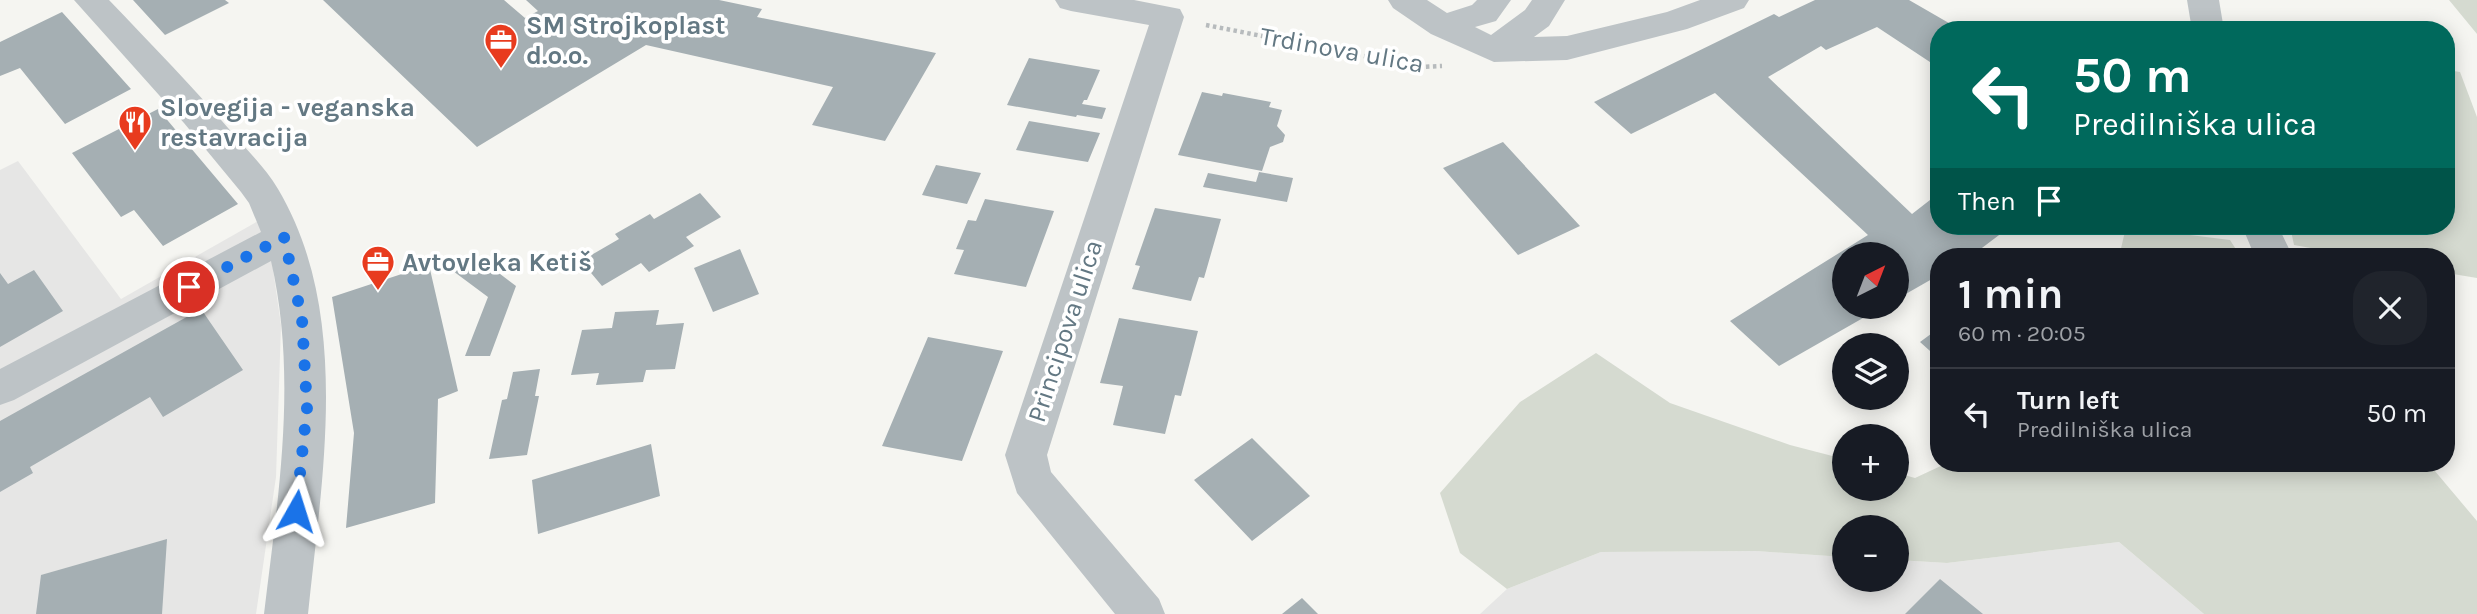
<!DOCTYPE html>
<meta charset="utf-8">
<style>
:root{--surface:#171b24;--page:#20242c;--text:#f1f3f6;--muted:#9ea1a6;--line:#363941}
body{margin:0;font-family:Karla,sans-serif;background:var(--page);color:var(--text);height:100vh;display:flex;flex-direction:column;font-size:26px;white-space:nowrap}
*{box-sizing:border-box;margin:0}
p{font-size:23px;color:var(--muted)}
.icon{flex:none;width:38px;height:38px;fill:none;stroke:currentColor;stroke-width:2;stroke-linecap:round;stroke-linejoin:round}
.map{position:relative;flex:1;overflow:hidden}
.side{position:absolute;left:1930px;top:248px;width:525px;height:224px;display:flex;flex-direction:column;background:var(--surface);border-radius:28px;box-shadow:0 4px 18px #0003}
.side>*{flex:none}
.hud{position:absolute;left:1930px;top:21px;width:525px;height:214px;border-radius:28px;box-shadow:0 4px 18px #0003;background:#00695c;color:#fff;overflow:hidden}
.needle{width:46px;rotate:42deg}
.tools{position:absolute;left:1832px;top:242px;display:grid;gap:14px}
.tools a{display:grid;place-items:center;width:77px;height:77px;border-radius:50%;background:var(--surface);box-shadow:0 4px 18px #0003;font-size:35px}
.pin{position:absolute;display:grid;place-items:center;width:60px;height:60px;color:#fff;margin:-30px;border:4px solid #fff;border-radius:50%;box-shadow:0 2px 7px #0007}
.me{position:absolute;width:77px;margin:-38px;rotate:6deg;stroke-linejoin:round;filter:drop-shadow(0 0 5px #0008)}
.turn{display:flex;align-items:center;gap:24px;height:147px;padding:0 28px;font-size:32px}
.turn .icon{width:91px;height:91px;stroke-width:2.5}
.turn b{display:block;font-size:49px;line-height:60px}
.then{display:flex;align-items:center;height:66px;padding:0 28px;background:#0003;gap:14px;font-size:26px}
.round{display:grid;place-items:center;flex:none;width:74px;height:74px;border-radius:28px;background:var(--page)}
.overview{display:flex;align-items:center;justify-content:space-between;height:119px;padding:0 28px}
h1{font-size:42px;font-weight:700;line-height:52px}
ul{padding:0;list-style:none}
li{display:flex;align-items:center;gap:21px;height:91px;padding:0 28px;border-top:2px solid var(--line)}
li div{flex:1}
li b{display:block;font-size:26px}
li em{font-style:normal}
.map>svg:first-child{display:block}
.built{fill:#e6e6e5}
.green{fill:#d5dad0}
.building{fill:#a5afb3}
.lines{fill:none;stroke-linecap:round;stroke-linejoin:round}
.path{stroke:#b7bbbd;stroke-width:4.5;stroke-dasharray:3.5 3.5;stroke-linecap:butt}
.minor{fill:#bdc3c6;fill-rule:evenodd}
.route{stroke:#1a73e8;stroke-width:12;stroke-dasharray:0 21.6}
.labels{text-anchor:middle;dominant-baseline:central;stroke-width:7;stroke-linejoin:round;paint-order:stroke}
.poi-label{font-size:26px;font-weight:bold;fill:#637883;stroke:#fff;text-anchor:start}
.street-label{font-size:26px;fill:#637883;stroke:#fff}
</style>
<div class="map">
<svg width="2477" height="614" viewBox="0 0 2477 614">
<rect width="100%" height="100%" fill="#f5f5f1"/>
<path class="built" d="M18 161 121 299 258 221 272 262 281 325 276 477 256 614H0V170Z
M2119 542 2204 614H1480L1507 589 1601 552 1756 551 1844 557V579H1897V560L1947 563Z"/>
<path class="green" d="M2449 0H2477V34Z
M2447 70 2460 72 2477 117V278L2447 273 2446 257H2361L2294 245 2290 226H2446Z
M2126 227 2230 240 2241 257H2119Z
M1596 353 1670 403 1790 445 1844 459V488H1897V473L1915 478 1945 464H2429L2477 521V614H2204L2119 542 1947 563 1897 560V527H1844V557L1756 551 1601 552 1507 589 1460 553 1440 493 1520 402Z"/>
<path class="building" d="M133 0H225L229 3 165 35Z
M323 0H504L525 18 538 11 526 0H719L762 9 757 17 936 53 885 141 812 125 833 87 646 45 477 147Z
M1815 0H1909L1961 30H1939V68L1877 27 1826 50 1821 46 1768 77 1912 214 1939 193V226H2011L1970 257H1939V275L1897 299V254H1844V306H1884L1779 366 1730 321 1868 235 1715 93 1631 134 1594 102 1774 14 1779 17Z
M62 12 131 89 65 124 20 68 0 76V42Z
M1029 58 1100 70 1087 100H1084L1082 104 1106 108 1102 119 1077 115 1076 117 1007 105Z
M1202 92 1222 96 1223 93 1271 102 1269 107 1282 110 1277 126 1285 135 1283 142 1270 147 1262 171 1178 155Z
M158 109 238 204 163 246 134 210 121 217 72 153Z
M1029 121 1100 133 1088 162 1016 150Z
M1503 142 1580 226 1518 255 1443 168Z
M936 165 981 173 967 204 922 195Z
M1259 172 1293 178 1287 202 1203 187 1208 173 1256 182Z
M700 193 721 217 686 237 694 246 649 272 641 263 602 286 581 261 619 239 615 234 650 214 654 219Z
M985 199 1054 211 1026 287 954 274 964 250 956 249 968 220 976 221Z
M1155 208 1221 219 1204 278 1199 277 1191 301 1132 289 1140 266 1135 265Z
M740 249 759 294 713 312 694 268Z
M475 255 516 286 490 356H465L488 297 453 271Z
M429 265 458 391 438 399 435 503 346 528 354 433 332 297Z
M34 270 63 311 0 347V273L8 284Z
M201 309 243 370 163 417 150 397 30 467 33 473 0 492V421Z
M659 310 656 325 684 323 675 369 646 370 643 382 596 385 599 373 571 375 582 330 612 328 615 312Z
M1119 318 1198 331 1181 396 1175 395 1165 434 1113 425 1123 386 1100 383Z
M1939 328V359L1920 342Z
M928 337 1003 351 962 461 882 446Z
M540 369 535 396H539L527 455 489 459 502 400 507 399 513 372Z
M1252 438 1310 496 1252 541 1194 480Z
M651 444 660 496 538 534 532 480Z
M167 539 162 614H36L41 575Z
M1940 579 1983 614H1905Z
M1302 598 1318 614H1282Z"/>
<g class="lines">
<path class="path" d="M1206 25 1420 67 1442 66"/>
<path class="minor" d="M74 0H109C152 45 195 89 235 136 250 153 267 170 278 189 352 314 322 476 308 614H264C278 497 298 378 271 261L14 400 0 405V369L261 232 249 203 241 192 184 123Z
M1055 0H1134L1180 9 1184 17 1047 455 1051 472 1159 599 1165 614H1115L1017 493 1005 455 1149 25 1071 11 1060 8Z
M1388 0H1427L1447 13 1472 5 1477 0H1511L1496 21 1475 27 1491 35 1525 10 1532 0H1565L1549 26 1534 37 1567 36 1667 12 1700 0H1749L1744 8 1687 29 1567 60 1494 62 1431 34 1393 8Z
M2187 0H2219L2224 30H2192Z
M2242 226H2278L2293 257H2255Z"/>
</g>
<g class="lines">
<path class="route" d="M189 287 284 237 302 319 307 408 296 511"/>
</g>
<defs>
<symbol id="office-pin" viewBox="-11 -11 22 30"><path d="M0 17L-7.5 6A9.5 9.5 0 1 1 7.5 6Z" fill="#e83b1e" stroke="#fff"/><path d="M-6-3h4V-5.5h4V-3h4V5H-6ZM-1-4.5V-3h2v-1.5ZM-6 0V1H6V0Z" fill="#fff"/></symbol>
<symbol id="restaurant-pin" viewBox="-11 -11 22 30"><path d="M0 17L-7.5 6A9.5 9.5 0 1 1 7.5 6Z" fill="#e83b1e" stroke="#fff"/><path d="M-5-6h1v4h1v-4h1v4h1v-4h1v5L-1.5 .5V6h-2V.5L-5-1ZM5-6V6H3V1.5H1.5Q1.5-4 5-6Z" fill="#fff"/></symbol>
</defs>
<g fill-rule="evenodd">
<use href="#office-pin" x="482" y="21" width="38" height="52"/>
<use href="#restaurant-pin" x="116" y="103" width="38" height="52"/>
<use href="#office-pin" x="359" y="243" width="38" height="52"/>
</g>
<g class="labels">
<g class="poi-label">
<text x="526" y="25">SM Strojkoplast<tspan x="526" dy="30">d.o.o.</tspan></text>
<text x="160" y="107">Slovegija - veganska<tspan x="160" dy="30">restavracija</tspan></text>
<text x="402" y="262">Avtovleka Ketiš</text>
</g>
<g class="street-label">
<text transform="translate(1342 50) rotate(10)">Trdinova ulica</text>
<text transform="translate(1065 331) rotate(-72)">Principova ulica</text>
</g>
</g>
</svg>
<div class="tools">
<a><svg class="needle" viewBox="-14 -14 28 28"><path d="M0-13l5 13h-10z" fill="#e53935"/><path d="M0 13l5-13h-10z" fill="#9ea1a6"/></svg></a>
<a><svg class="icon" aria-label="layers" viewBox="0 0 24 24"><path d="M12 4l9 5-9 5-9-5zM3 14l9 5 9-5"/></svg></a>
<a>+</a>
<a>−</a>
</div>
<div class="pin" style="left:189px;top:287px;background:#d93025"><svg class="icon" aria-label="arrive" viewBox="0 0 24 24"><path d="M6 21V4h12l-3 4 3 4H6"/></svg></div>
<svg class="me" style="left:296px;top:511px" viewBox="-20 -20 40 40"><path d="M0-17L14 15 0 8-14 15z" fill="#1a73e8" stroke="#fff" stroke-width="4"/></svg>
<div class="hud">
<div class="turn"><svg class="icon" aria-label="left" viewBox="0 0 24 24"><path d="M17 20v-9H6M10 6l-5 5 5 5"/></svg><div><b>50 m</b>Predilniška ulica</div></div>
<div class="then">Then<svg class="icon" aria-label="arrive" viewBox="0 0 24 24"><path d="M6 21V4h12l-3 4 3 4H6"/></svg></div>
</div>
<section class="side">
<div class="overview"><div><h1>1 min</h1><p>60 m · 20:05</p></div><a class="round"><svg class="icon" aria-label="close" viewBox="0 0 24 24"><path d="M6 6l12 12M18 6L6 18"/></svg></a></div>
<ul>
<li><svg class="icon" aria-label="left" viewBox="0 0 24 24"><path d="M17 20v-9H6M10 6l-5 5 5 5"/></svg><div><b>Turn left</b><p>Predilniška ulica</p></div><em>50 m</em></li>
</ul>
</section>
</div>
